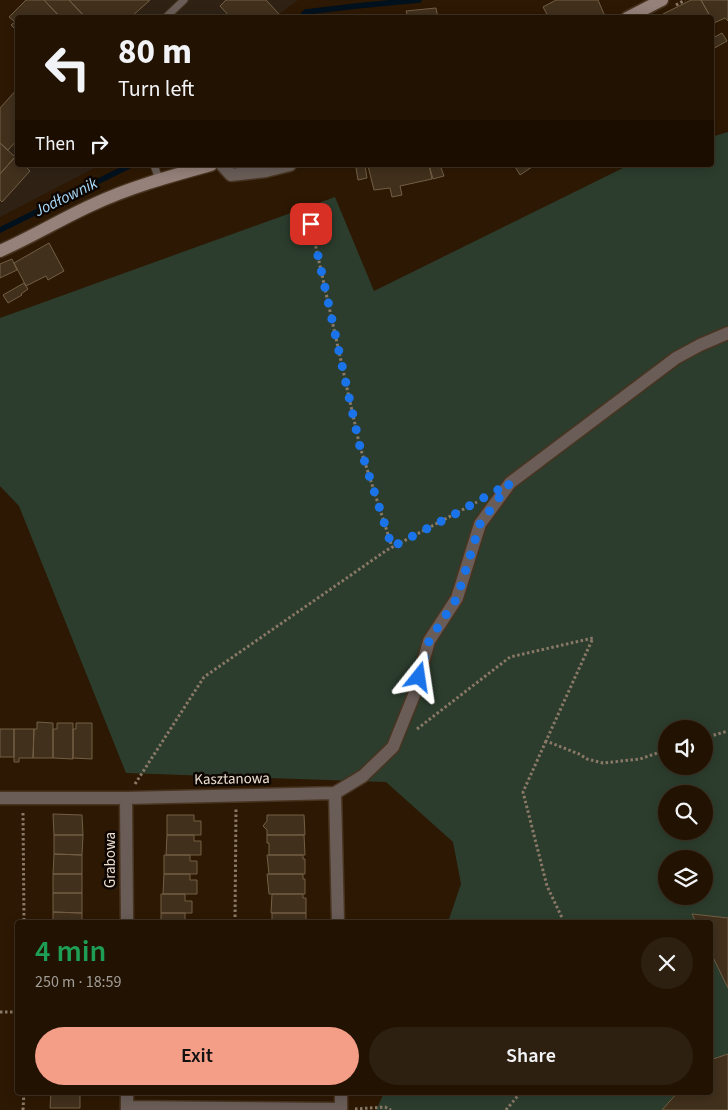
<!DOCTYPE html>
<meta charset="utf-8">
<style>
:root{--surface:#221202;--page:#2e2011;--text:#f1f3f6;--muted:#a29e99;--line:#3f3224;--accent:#f49e87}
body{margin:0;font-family:"Source Sans 3",sans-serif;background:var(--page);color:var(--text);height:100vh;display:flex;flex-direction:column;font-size:19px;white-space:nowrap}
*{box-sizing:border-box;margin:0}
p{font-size:16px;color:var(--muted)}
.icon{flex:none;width:28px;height:28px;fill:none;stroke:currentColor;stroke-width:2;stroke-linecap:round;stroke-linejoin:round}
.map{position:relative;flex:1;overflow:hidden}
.side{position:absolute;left:15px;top:920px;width:698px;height:175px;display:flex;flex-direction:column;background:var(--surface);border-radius:5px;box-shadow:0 2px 12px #0003,0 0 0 1px var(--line)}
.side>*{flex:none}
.banner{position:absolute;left:15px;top:15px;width:699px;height:152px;border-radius:5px;box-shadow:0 2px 12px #0003,0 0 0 1px var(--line);background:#221202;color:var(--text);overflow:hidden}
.controls{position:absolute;left:658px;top:720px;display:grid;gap:10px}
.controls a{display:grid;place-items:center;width:55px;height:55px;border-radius:50%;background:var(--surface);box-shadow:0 2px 12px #0003,0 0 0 1px var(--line);font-size:25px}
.pin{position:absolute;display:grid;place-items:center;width:42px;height:42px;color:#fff;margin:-21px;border-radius:10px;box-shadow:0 2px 8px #0006}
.me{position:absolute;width:55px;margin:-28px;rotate:15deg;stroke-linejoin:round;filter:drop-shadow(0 0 4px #0008)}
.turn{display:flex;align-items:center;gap:18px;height:105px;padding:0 20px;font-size:22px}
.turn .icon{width:65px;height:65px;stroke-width:2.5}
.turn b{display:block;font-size:35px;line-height:42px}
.then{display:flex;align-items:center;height:48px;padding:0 20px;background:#0003;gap:10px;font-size:19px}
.round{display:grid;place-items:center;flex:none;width:52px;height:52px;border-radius:26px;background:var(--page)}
.headline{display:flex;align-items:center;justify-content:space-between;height:85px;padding:0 20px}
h1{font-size:30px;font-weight:600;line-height:38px;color:#1e9e55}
.button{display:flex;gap:10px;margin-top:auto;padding:10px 20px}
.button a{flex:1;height:58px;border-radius:30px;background:var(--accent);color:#111;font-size:20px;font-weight:600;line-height:58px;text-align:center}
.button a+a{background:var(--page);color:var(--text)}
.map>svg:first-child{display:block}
.industrial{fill:#2f2215}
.green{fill:#2c3d2d;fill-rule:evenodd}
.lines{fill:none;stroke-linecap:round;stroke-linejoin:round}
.stream{stroke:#00111e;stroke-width:5.5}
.building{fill:#40301c;stroke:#745f45}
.lane-casing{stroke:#483420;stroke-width:9}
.street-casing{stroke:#483420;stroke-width:15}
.secondary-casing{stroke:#483420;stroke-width:15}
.path{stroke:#8a7967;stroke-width:3;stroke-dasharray:2.5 2.5;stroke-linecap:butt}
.lane{stroke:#6a5d58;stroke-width:7}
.street{stroke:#6a5d58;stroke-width:12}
.secondary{stroke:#95817a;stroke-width:12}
.route{stroke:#1a73e8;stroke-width:9;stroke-dasharray:0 16.2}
.labels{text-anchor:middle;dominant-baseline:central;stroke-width:5;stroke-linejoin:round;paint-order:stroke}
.street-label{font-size:15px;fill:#ecded0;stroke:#0e0601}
.water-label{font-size:16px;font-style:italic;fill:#a8dbfc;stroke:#0e0601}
</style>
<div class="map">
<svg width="728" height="1110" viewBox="0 0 728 1110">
<rect width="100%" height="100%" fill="#2d1803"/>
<path class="industrial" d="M26 0H298L275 17 18 18 17 32 11 25 14 22 9 17Z
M17 88 18 165H100L0 217V108Z"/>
<path class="green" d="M728 132V1110H376L384 1093 710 1092V922H448L461 884 453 842 386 782 126 773 19 506 0 486V318L335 197 374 291 623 168 632 165H711V137ZM666 729H704V766H666ZM666 794H704V831H666ZM666 859H704V896H666Z"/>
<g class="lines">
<path class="stream" d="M300 18 306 12 356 6 419 0
M0 230 131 165"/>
</g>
<path class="building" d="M26 0H44L61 18H18V32L11 25 15 22 9 17Z
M44 0H69L86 18H61Z
M69 0H150L130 18H86Z
M226 0H266L279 14 275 18H227L229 16 220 6Z
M556 0H598L604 14 597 18H549L543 7Z
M691 0H701L711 18H665L663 14Z
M701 0H728V21L725 18 714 23Z
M436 8 438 18H408L406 11Z
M722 33 727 41 711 50V39Z
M18 88V139L8 150 0 143V108Z
M0 143 15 157 0 174Z
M15 157 18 159V165H24L30 171 2 202 0 200V174Z
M372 165H429L432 179 400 186 402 195 392 197 390 188 374 190 368 166Z
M429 165H440L444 176 433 179Z
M514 165H535L520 175Z
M365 166 367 178 358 180 356 168Z
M49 243 64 271 48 280 46 276 26 286 14 263Z
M12 259 17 270 0 278V264Z
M24 283 28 289 21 294 22 295 8 303 3 295Z
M37 722 53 723V758H33L34 729H37Z
M57 723H73V759L53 758V729H57Z
M76 723H92V759L73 758V729H76Z
M0 729H14V757H0Z
M14 729H34L33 758H19V762H14Z
M53 814 82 815 83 835H54Z
M167 815H194V821H201V835H167Z
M267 815H304L305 835H267V830L263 826 267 821Z
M54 835H83L82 855 54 854Z
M167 835H194V841H201V855H166Z
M267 835H304L305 855H269V843H267Z
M54 854 82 855V874H53Z
M164 855H190V861H197V874H164Z
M267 855H303V859H305V874H269Z
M53 874H82V893H53Z
M164 874H190V880H197V894H163Z
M267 874H303V879H305V894H269Z
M53 893H82V913L53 912Z
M161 894H185V901H192V913H161Z
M272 894H303V898H306V913H271Z
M53 912 82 913V922H53Z
M161 913H185V920H192V922H161Z
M272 913H306V922H272Z
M692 914 728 918V988L710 951V922H696Z
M728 1054V1110H662L678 1092H710V1060Z
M51 1092H80V1108H50Z"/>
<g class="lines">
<defs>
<path id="lane" d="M165 18 184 0
M154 165 159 179"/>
<path id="street" d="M222 165 231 175 266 171 290 165
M335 793 363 776 393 747 414 695 429 641 457 598 480 524 510 483 676 358 700 345 728 333
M335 793 338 922
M0 798H126L335 793
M126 798 127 922
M127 1092V1110
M341 1092V1110
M127 1107 341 1109"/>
<path id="secondary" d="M627 18 662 0
M0 251C32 237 61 219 92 205 130 187 171 176 211 165"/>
</defs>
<use href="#lane" class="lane-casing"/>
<use href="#street" class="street-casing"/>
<use href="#secondary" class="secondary-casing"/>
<path class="path" d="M676 5 685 0
M307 207 360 447 392 547
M417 729 510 657 593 638 546 741 579 754 587 759 603 763 640 759 666 750
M704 738 728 731
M546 741 523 792 547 886 564 922
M135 784 204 677 387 550 477 502
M23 813 24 922
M235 922 236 808
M0 1012H18
M355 1109 385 1107 391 1110
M23 1110 24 1092
M506 1110 521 1092"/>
<use href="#lane" class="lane"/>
<use href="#street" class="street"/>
<use href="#secondary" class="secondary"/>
</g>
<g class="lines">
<path class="route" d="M311 224 360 447 392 547 455 514 510 483 480 524 457 598 429 641 419 677"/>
</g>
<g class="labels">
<g class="street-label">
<text transform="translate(232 779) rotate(-1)">Kasztanowa</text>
<text transform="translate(110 860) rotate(-90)">Grabowa</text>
</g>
<g class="water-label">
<text transform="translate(66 197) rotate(-26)">Jodłownik</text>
</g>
</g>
</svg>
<div class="controls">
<a><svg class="icon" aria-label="sound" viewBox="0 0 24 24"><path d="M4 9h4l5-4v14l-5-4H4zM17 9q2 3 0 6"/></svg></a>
<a><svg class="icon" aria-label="search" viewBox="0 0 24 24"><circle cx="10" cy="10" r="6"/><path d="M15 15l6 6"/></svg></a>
<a><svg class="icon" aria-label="layers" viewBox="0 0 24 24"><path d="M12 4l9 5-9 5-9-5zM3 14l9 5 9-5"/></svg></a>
</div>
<div class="pin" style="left:311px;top:224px;background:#d93025"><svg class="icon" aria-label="arrive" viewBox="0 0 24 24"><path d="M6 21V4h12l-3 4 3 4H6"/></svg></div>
<svg class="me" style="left:419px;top:677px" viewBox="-20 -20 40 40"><path d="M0-17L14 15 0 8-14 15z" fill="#1a73e8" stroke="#fff" stroke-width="4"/></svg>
<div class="banner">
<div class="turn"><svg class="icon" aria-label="left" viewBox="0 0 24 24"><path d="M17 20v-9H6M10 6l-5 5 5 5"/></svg><div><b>80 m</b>Turn left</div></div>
<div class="then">Then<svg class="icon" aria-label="right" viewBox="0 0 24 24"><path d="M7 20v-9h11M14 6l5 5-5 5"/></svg></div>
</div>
<section class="side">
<div class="headline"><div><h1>4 min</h1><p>250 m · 18:59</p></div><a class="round"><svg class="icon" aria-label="close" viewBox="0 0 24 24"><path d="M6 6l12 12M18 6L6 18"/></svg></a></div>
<div class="button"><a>Exit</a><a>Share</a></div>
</section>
</div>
